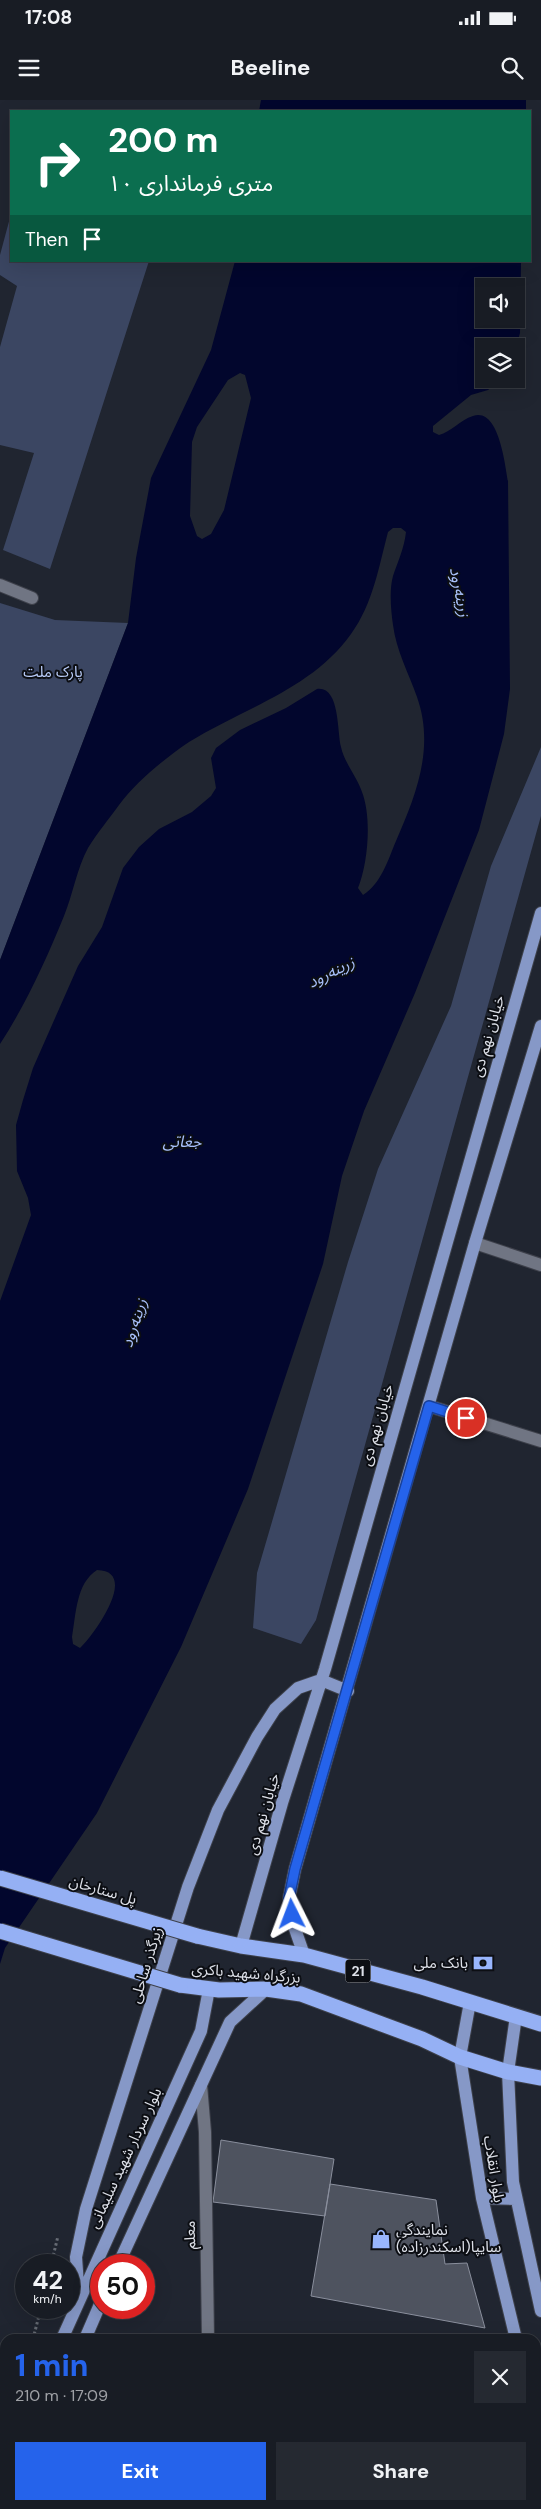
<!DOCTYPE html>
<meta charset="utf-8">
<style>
:root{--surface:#181c24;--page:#252931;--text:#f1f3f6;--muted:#9fa1a6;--line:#363a41;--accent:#2563eb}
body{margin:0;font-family:"DM Sans","Noto Sans Arabic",sans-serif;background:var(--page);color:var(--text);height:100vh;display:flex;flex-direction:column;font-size:19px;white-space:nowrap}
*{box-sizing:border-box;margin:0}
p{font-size:16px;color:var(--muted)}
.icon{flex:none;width:28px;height:28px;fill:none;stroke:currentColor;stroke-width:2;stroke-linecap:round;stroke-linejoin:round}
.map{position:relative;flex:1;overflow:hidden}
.drawer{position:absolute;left:0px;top:2234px;width:541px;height:176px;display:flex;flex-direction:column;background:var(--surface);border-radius:15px 15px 0 0;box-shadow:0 5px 20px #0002,0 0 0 1px var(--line)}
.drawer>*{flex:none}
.banner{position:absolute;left:10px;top:10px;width:521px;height:152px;border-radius:0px;box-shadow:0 5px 20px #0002,0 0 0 1px var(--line);background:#0b6e4f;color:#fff;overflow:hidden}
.fabs{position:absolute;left:475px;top:178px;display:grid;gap:10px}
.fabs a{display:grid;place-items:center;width:50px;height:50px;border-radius:0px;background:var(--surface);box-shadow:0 5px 20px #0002,0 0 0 1px var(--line);font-size:25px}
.speed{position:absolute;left:15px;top:2154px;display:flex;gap:10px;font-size:25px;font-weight:700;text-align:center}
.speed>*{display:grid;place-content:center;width:65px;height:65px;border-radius:50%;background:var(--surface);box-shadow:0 5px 20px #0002,0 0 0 1px var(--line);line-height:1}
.speed small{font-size:12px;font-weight:400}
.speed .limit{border:8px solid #d22;background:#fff;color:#111}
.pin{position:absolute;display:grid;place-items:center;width:42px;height:42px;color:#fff;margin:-21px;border:2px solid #fff;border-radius:50%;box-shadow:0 1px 5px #0007}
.me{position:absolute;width:55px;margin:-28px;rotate:357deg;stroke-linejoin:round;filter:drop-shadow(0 0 4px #0008)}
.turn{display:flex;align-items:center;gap:18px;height:105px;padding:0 15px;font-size:22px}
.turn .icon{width:65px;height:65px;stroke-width:2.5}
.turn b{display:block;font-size:35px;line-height:42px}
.then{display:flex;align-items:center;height:48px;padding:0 15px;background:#0003;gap:10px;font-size:19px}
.round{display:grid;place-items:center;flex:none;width:52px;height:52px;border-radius:0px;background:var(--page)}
.headline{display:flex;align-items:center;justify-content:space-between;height:85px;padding:0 15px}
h1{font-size:30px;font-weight:800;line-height:38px;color:var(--accent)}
.button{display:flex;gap:10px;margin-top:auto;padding:10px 15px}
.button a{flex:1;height:58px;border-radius:0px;background:var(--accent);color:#fff;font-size:20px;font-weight:800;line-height:58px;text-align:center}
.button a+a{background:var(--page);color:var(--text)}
.status{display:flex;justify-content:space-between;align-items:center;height:35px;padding:0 25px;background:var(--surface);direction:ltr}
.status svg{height:14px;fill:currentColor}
header{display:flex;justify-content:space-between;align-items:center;height:65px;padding:0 15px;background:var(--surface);font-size:22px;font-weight:800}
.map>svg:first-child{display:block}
.green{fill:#3b4662}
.water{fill:#02062d;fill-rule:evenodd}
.building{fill:#4e535f;stroke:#8a8f9d}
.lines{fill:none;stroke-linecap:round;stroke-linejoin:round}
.minor-casing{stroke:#3d404a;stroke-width:14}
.major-casing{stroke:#3d404a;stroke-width:14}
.highway-casing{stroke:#3d404a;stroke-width:17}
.path{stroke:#666b74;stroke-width:3;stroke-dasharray:2.5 2.5;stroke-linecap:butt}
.minor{stroke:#707583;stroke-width:12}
.major{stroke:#8698c7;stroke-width:12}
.highway{stroke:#95b0f4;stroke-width:15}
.highway-bridge-casing{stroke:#3d404a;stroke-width:17;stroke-linecap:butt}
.highway-bridge{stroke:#95b0f4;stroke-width:15}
.route-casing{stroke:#184099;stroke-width:12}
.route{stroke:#2563eb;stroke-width:9}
.labels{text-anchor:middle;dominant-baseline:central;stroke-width:4;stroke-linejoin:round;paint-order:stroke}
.shield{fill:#0c0e13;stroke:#9ea1a8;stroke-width:1}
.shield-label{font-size:14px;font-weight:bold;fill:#dde0e8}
.park-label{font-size:15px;fill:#bacdf9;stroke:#0c0e13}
.street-label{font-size:15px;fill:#dde0e8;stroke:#0c0e13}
.poi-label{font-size:15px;fill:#dde0e8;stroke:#0c0e13;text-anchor:end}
.water-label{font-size:16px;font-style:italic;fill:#a9c1fb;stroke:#0c0e13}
</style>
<div class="status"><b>17:08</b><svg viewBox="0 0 49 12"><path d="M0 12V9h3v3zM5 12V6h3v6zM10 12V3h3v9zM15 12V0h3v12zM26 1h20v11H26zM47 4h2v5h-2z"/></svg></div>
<header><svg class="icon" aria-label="menu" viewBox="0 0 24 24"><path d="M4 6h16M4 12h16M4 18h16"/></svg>Beeline<svg class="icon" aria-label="search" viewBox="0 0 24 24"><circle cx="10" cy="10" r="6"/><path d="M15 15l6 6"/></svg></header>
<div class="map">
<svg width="541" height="2409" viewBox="0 0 541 2409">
<rect width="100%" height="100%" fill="#202530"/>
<path class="green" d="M11 114V161H149L50 469 3 450 34 353 0 345V247L17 186 0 175V155Z
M0 503 55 520 128 523 0 860Z
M541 647V716L316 1520 301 1544 253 1528 257 1473 348 1162 378 1069 451 906 491 766Z"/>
<path class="water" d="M261 0H526V11H259Z
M235 161H521L520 233 516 247 484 246V279H502L488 290 471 295 433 326V332L439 335C451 332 460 320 473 316 499 307 505 365 508 381L510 589 504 634 479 730 415 893 364 1011 342 1076 323 1164 248 1389 221 1453 181 1547 97 1713 5 1848 0 1864V1201L31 1115 28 1098 17 1071 16 1025 23 1000 33 968 78 866 102 827 123 768 139 747 159 729 192 712 211 696 216 688 211 658 216 648 240 630 286 608 317 589C340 586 337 631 341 647 344 662 357 677 362 692 372 718 368 763 358 788L363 795C381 784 388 760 396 741 416 695 435 648 417 597 409 574 396 550 393 525 391 511 389 490 393 476 398 461 404 449 406 432L401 428H393L388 432C379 466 373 504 351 534 312 589 244 608 189 642 164 659 137 681 119 705 109 719 97 733 88 748 77 768 73 794 64 816 46 860 26 904 0 944V860L128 523 136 458 151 378 211 250ZM484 186H516V219H484ZM240 273 245 275 251 298 224 410 211 434 202 439 197 436 190 416 192 342 197 327 228 280ZM97 1470C141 1471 92 1537 80 1548L73 1544 72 1537C76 1515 76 1483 97 1470Z"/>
<path class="building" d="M221 2040 334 2059 325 2116 213 2102Z
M330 2084 436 2100 445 2164 467 2163 485 2228 311 2196Z"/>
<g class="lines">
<defs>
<path id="minor" d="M0 485 32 498
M475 1143 541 1165
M429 1306 541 1341
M201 1985 205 2032 208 2239
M211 2405V2409
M315 2405V2409
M394 2405 395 2409"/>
<path id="major" d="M241 1846 282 1703 325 1569 541 813
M304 1855 295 1829 289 1798 295 1769 475 1143 541 926
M470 1902 460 1957 482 2098 516 2239
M516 1916 508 1972 513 2082 541 2211
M482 2098 515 2099
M118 2165 230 1922 266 1889
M79 2199 76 2157 86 2109 188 1787 218 1710 257 1637 275 1609 298 1588 321 1580 348 1591
M62 2239 201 1931 209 1889
M85 2239 101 2202
M536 2320 541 2339
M0 2379 5 2368
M10 2409 11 2405"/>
<path id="highway" d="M197 1836 241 1846 304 1855 422 1887 541 1924
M180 1885 219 1890 266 1889 301 1894 422 1939 460 1957 508 1972 541 1978"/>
</defs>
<use href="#minor" class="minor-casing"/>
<use href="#major" class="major-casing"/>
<use href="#highway" class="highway-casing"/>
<path class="path" d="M51 2165 58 2136
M33 2239 41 2208
M0 2324 5 2313"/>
<use href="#minor" class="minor"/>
<use href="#major" class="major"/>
<use href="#highway" class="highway"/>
<defs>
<path id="highway-bridge" d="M0 1778 197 1836
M0 1831 180 1885"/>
</defs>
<use href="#highway-bridge" class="highway-bridge-casing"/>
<use href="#highway-bridge" class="highway-bridge"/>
</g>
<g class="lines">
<defs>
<path id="route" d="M292 1814 289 1798 295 1769 429 1306 466 1318"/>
</defs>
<use href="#route" class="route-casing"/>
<use href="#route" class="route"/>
</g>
<defs>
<symbol id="bank-bare" viewBox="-9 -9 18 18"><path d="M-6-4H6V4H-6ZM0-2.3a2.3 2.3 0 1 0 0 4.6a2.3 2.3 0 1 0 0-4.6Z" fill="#98b5fd" stroke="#0c0e13" stroke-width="2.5" paint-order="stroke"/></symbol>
<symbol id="shop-bare" viewBox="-9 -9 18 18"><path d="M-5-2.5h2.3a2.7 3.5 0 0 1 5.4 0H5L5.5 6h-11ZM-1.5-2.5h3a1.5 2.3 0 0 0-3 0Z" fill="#98b5fd" stroke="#0c0e13" stroke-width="2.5" paint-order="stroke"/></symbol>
</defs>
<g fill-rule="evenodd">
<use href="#bank-bare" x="469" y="1849" width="28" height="28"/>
<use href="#shop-bare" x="367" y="2125" width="28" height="28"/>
</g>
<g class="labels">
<rect class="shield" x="345.5" y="1859.5" width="25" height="23" rx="4"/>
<g class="shield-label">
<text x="358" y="1871">21</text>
</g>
<g class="park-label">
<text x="53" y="572">پارک ملت</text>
</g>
<g class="street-label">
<text transform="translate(488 936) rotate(-74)">خیابان نهم دی</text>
<text transform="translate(377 1325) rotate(-74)">خیابان نهم دی</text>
<text transform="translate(263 1714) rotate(-74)">خیابان نهم دی</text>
<text transform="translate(103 1790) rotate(16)">پل ستارخان</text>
<text transform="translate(146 1865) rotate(-73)">زیرگذر ساحلی</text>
<text transform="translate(246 1873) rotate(5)">بزرگراه شهید باکری</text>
<text transform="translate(125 2058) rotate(-65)">بلوار سردار شهید سلیمانی</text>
<text transform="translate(494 2069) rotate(81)">بلوار انقلاب</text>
<text transform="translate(190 2135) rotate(-91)">معلم</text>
</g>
<g class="poi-label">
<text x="468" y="1863">بانک ملی</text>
<text x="396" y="2130" text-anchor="start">نمایندگی<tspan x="396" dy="17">سایپا(اسکندرزاده)</tspan></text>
</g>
<g class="water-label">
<text transform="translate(460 492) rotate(79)">زرینه‌رود</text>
<text transform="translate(331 872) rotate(-27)">زرینه‌رود</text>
<text x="182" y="1041">جغاتی</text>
<text transform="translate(134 1223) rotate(-72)">زرینه‌رود</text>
</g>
</g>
</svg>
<div class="fabs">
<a><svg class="icon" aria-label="sound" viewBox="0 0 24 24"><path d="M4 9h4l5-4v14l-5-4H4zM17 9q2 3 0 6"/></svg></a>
<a><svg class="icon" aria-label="layers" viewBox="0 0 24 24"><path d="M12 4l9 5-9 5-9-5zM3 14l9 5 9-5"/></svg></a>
</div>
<div class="speed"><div>42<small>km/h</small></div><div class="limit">50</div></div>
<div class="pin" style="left:466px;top:1318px;background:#d93025"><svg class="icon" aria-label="arrive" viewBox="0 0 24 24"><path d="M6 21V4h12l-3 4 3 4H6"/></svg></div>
<svg class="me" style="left:292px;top:1814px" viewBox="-20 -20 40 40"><path d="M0-17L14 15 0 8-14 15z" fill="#2563eb" stroke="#fff" stroke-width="4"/></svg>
<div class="banner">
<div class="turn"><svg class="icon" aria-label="right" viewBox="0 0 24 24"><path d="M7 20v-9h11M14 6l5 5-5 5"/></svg><div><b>200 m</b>۱۰ متری فرمانداری</div></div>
<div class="then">Then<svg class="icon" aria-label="arrive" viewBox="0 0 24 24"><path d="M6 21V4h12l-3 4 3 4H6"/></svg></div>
</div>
<section class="drawer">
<div class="headline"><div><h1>1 min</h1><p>210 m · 17:09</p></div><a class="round"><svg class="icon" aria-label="close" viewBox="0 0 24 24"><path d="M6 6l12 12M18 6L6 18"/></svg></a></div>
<div class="button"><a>Exit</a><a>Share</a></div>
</section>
</div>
